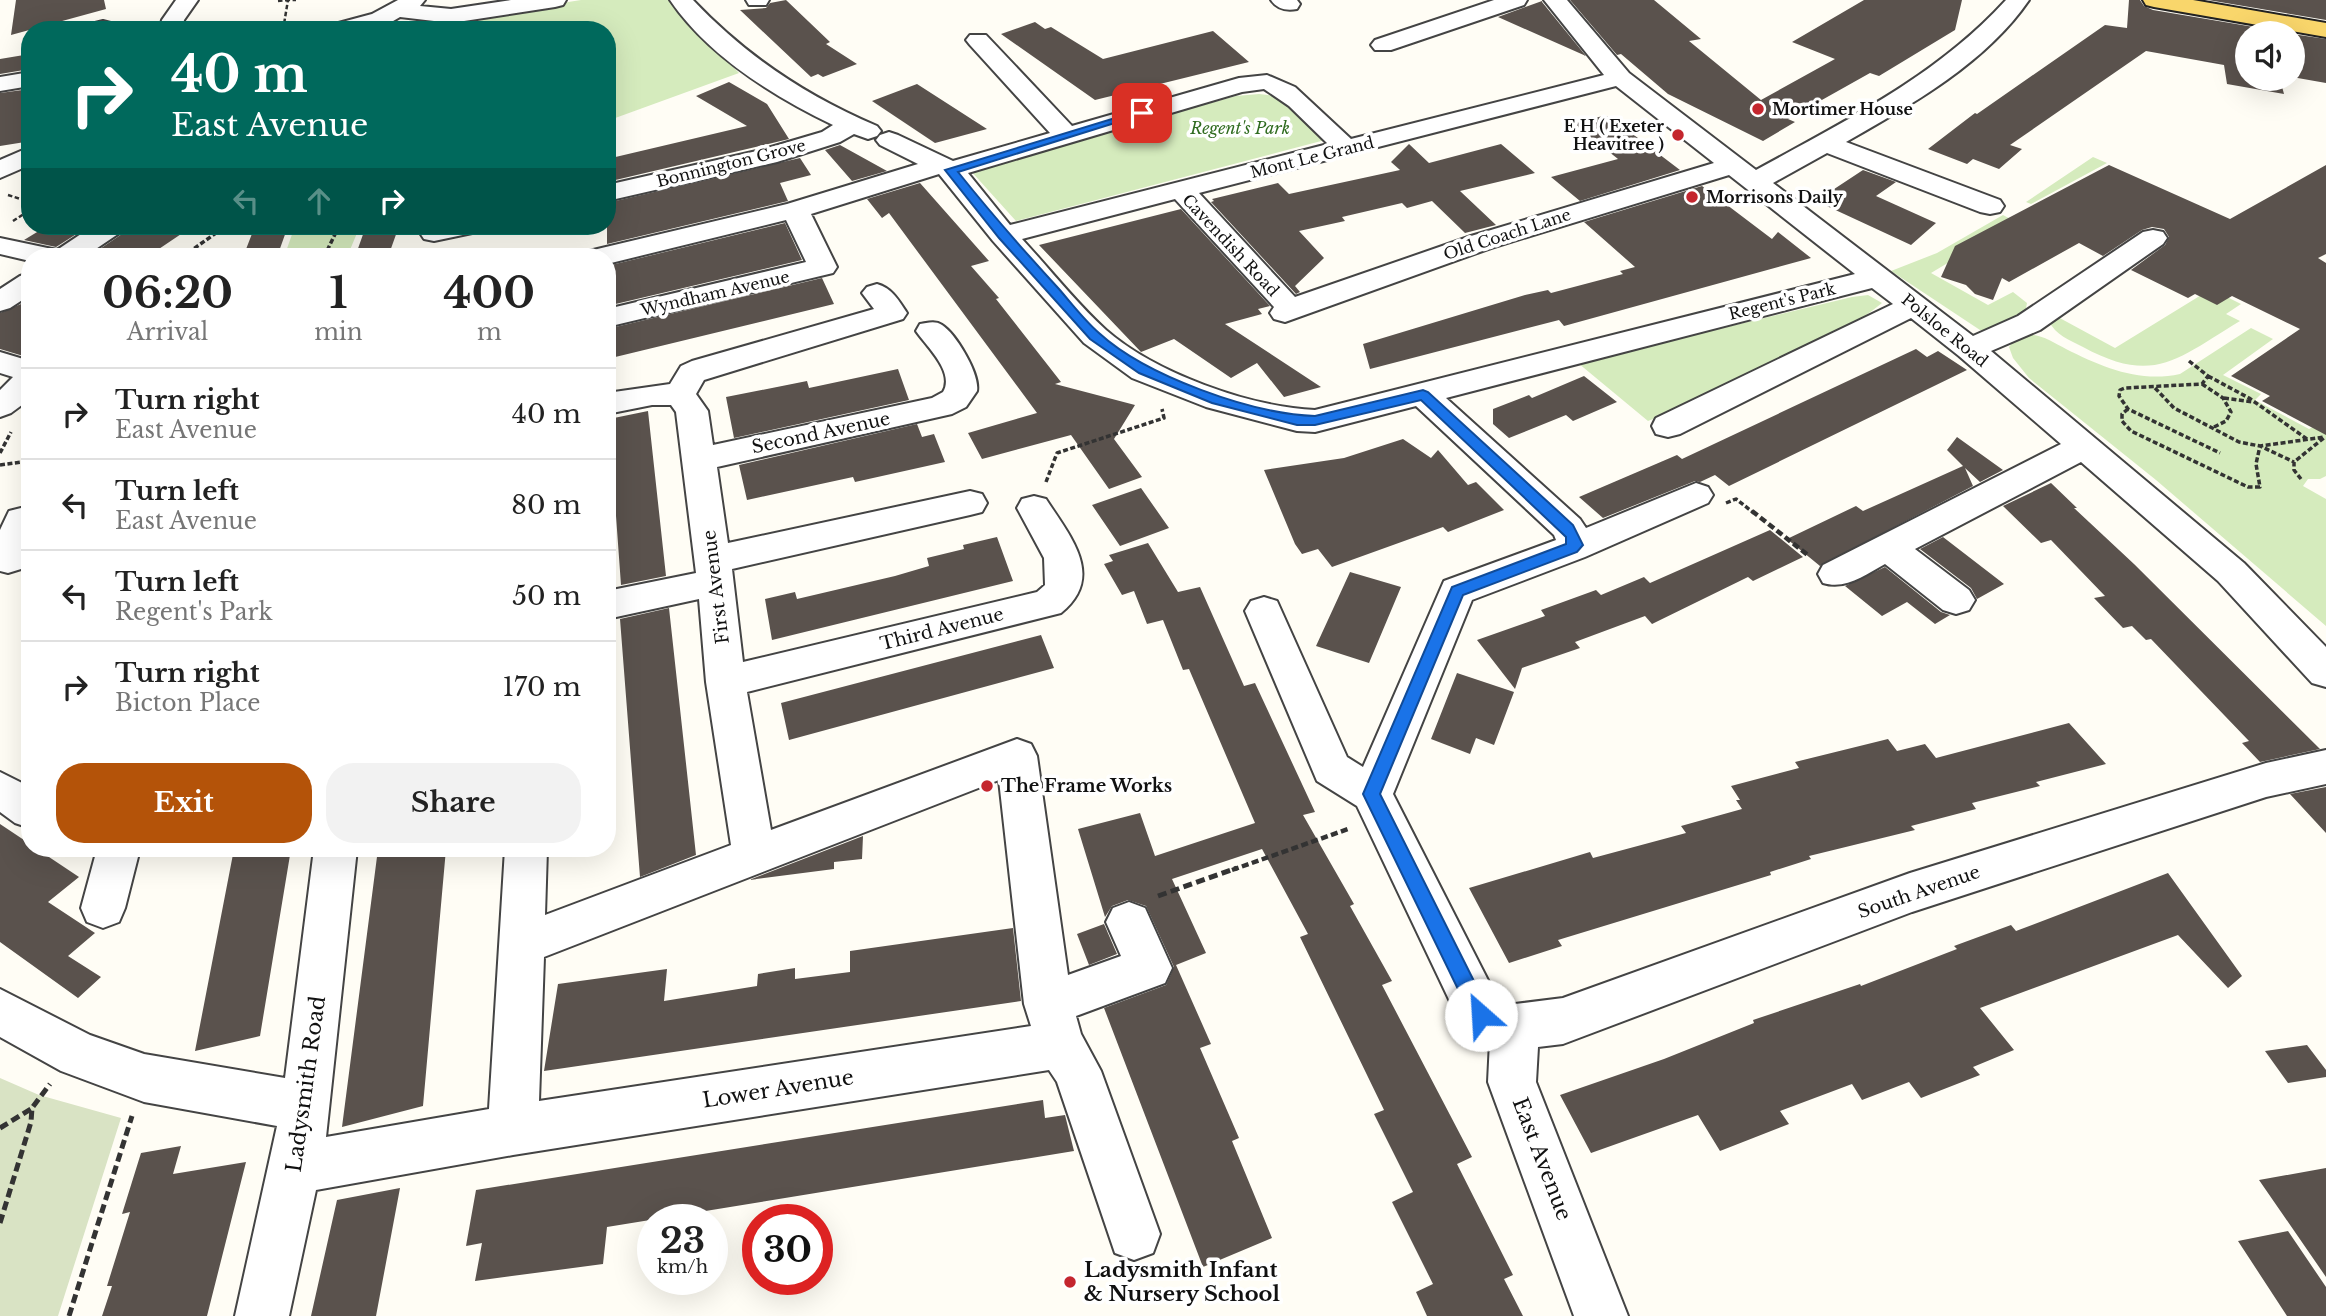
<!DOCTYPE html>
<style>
:root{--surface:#fff;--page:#f2f2f2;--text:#222;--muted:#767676;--line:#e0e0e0;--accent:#b45309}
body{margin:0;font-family:"Libre Baskerville",serif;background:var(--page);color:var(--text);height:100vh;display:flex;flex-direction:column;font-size:26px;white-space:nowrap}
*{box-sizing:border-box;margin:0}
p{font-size:23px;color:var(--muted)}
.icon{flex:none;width:38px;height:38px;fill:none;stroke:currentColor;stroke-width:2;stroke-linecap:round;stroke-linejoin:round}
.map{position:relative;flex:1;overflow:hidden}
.details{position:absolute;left:21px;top:248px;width:595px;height:609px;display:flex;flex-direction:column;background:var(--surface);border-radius:28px;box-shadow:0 7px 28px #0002}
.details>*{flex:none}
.guide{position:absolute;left:21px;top:21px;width:595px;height:214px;border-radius:28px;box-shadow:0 7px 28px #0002;background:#00695c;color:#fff;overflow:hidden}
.fabs{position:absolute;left:2235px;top:21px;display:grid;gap:14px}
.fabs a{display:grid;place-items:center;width:70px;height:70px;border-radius:50%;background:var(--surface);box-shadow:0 7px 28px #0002;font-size:35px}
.speed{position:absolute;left:637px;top:1204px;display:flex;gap:14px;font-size:35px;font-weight:700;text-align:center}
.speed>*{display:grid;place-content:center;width:91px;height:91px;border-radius:50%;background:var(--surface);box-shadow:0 7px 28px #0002;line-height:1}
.speed small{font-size:18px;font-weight:400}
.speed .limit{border:10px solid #d22;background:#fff;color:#111}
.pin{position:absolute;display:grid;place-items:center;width:60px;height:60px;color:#fff;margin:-30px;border-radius:14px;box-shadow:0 4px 10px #0006}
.me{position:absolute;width:77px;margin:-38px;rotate:334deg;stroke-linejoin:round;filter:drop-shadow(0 0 5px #0008)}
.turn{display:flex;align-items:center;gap:24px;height:147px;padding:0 35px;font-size:32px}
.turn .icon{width:91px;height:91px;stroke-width:2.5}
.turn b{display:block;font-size:49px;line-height:60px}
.lanes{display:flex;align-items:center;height:66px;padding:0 35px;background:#0003;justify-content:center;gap:35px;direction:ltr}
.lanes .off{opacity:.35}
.eta{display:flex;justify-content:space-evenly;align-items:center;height:119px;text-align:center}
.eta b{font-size:42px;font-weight:700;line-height:49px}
.action{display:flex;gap:14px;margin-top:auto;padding:14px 35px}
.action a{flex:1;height:80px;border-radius:28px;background:var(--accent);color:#fff;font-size:28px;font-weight:700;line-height:80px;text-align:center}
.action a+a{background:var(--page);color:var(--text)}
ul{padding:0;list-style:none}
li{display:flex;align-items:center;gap:21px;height:91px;padding:0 35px;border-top:2px solid var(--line)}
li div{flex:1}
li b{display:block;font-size:26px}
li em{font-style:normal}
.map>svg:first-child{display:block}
.green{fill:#d5ebbd}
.cemetery{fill:#d9e3c4}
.building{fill:#5a524d}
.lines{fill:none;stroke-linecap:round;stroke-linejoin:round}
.minor-casing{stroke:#444;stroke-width:4}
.major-casing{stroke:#222;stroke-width:4}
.path-far3{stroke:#333;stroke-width:2.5;stroke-dasharray:4.5 2.5;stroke-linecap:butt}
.path-far2{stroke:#333;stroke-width:3.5;stroke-dasharray:5 2.5;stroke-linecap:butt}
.path-far1{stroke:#333;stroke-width:4.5;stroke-dasharray:7 3.5;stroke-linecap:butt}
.path{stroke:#333;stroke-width:5;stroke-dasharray:9 4.5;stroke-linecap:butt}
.minor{fill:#fff;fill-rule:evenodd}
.major{fill:#f9d66b;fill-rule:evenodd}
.route{fill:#1a73e8;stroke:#114b97;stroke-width:2}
.poi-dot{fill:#c4262e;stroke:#fff;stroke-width:2.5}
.labels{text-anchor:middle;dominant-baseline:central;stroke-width:7;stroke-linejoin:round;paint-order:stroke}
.far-poi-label{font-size:16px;font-weight:bold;fill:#111;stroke:#fff;text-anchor:start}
.far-park-label{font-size:16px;font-style:italic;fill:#2f6b1f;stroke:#fff}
.far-street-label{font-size:16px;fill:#111;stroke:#fff}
.street-label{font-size:18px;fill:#111;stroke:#fff}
.poi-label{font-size:18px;font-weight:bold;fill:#111;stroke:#fff;text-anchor:start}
.near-street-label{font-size:21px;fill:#111;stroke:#fff}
.near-poi-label{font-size:21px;font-weight:bold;fill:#111;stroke:#fff;text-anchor:start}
</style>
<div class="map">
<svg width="2326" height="1316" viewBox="0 0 2326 1316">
<rect width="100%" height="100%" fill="#fffdf5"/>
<path class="green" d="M581 0H668L739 73 607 121V30H474L472 17Z
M1259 94 1276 96 1325 140 1016 221 970 170 1236 96Z
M2093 157 2107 163 2031 204 2026 202Z
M2003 215 2016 222 1931 273 1988 305 2013 292 2027 303 2025 313 1987 332 1980 330 1891 271 1937 253Z
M295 226H360L347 257H284Z
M2211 289 2241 304 2226 314 2240 321C2178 358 2155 386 2083 347 2070 340 2055 335 2049 321L2056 316 2115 348Z
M1868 295 1882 303C1854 327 1818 342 1785 359 1739 381 1695 402 1648 421L1578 363 1852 297Z
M2251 328 2273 339 2223 375 2261 394 2255 400 2309 429 2319 424 2326 427V476L2320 479H2308L2303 486 2326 499V626L2156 480 2029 378 2013 358 2009 347C2014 341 2018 336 2026 335 2040 333 2054 343 2066 349 2102 367 2139 383 2180 374Z"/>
<path class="cemetery" d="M0 1078 39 1095 121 1118 58 1316H0Z"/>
<path class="building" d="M16 0H104L106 9 11 35Z
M786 0 830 42 826 44 857 64 823 77 818 74 811 77 740 10 766 8 770 3Z
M1570 0H1654L1701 39 1689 41 1761 100 1835 59 1792 42 1864 0H1962L1955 30 1879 76 1870 73 1788 119 1795 122 1763 141 1668 94 1621 54 1617 55Z
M2129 0H2140L2144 6 2153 10 2289 33H2247V79H2280L2284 94 2227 84 2224 65 2146 51 2010 145 2022 149 1999 169 1973 159 1967 164 1928 149 1975 113 1977 114 2105 25 2127 28Z
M2208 0H2326V20Z
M1542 1V2L1586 56 1498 17Z
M1035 22 1045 29 1051 27 1103 59 1213 31 1249 62 1095 100 1001 34Z
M2292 34 2326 39V83L2292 77Z
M30 54V69L0 74V59Z
M729 82 767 104 789 139 607 182V159L747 126 696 96Z
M917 84 987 129 935 143 872 101Z
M30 89V130L25 142 0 146V93Z
M1603 116H1609L1680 170 1580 201 1551 177 1618 159 1573 123Z
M1409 144 1429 163 1501 144 1535 173 1460 191 1496 225 1465 233 1432 201 1407 208 1402 203 1342 217 1345 221 1299 231 1324 258 1295 286 1300 292 1296 294 1211 202 1214 201 1212 199 1278 183 1289 194 1400 170 1391 162Z
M840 145 887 171 852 181 825 150Z
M800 158 811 175 780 183 788 201 607 244V203Z
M2109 165 2230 219 2326 165V254L2318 258 2326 263V435L2262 401 2270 396 2231 376 2300 329 2232 296 2217 305 2195 294 2188 298 2131 270 2165 245 2169 237 2164 229 2152 227 2142 230 2103 256 2079 243 2009 282 2002 278 1993 300 1975 294 1966 285 1941 277 1955 246Z
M1863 170 1896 182 1876 196 1936 223 1911 245 1816 201Z
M920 183 989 261 971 266 999 298 996 299 1061 382 1055 384 1135 405 1114 439 1142 477 1109 489 1071 435 982 459 968 433 1037 413 889 213 882 218 867 199Z
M1702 186 1772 239 1778 232 1811 258 1564 326 1559 320 1370 369 1363 344 1525 295 1548 290 1551 293 1623 274 1620 271 1635 267 1584 222Z
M1181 209 1270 306 1258 309 1262 314 1225 324 1321 387 1284 397 1257 363 1231 378 1174 339 1141 352 1039 245Z
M785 223 802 260 607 306V266Z
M47 226H89L56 247 24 240Z
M128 226H193L147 257H88L122 234Z
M255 226H288L277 257H243Z
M366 226H399L388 257H355Z
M822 278 834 304 607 359V329Z
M21 304 30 306V358L0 349V313Z
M1916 349 1927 357 1938 351 1967 370 1729 486 1715 475 1700 482 1695 481 1603 518 1579 497 1677 455 1682 459Z
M898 369 909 400 734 438 726 397 807 381 809 388Z
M1584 376 1617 402 1573 421 1566 415 1509 438 1493 424V409L1529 395 1532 398Z
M648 411 666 576 621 585 609 419Z
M917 424 922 437 934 434 945 462 855 482 853 477 747 500 739 465Z
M1957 437 2003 470 1980 482 1965 468 1973 486 1820 566 1787 539 1856 506 1863 511 1963 466 1947 450Z
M1403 439 1431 458 1438 450 1468 485 1476 482 1504 510 1448 532 1443 527 1332 567 1318 549 1302 554 1295 544 1264 470 1344 458Z
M2051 483 2077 508H2074L2134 564 2320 749 2260 762 2242 743 2249 741 2151 639 2146 640 2132 626 2123 628 2094 598 2105 596 2051 540 2041 543 2003 506Z
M1141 488 1169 528 1120 546 1092 505Z
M1770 530 1803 557 1753 581 1748 577 1652 624 1645 616 1575 642 1580 648 1522 668 1515 689 1477 640 1545 616 1541 610 1596 590 1601 595 1644 577 1650 583Z
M997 537 1013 581 772 640 765 599 795 592 797 599 895 576 929 566 927 558 964 549 963 545Z
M1943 537 2004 584 1977 599 1971 588 1920 549Z
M1148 543 1178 592 1200 587 1244 686 1255 683 1315 812 1303 815 1354 904 1350 906 1392 981 1382 985 1472 1157 1457 1164 1513 1275 1504 1279 1523 1316H1427L1416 1292 1433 1284 1392 1202 1413 1192 1374 1114 1384 1110 1300 937 1308 934 1262 849 1172 879 1206 953 1176 965 1211 1044 1200 1048 1239 1138 1232 1141 1272 1238 1203 1267 1104 1008 1166 985 1174 967 1146 906 1128 900 1112 906 1105 917 1078 829 1140 813 1155 856 1255 823 1189 669 1183 670 1163 620 1147 624 1134 591 1122 595 1104 564 1113 561 1109 555Z
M1885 567 1941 612 1950 615 1935 624 1907 602 1882 616 1845 586Z
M1350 572 1401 587 1369 663 1316 646Z
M669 608 696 855 640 877 620 619Z
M1041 635 1054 668 789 740 781 703Z
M1457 673 1514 692 1494 745 1476 738 1470 754 1431 739Z
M2069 723 2106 764 2036 782 2040 786 1972 803 1976 809 1911 826 1915 830 1809 856 1811 859 1770 872 1771 875 1558 940 1562 946 1509 963 1469 888 1590 852 1593 858 1686 833 1681 826 1742 809 1736 800H1740L1731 786 1799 768 1795 762 1888 739 1897 751 1925 744 1936 758Z
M2326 787V833L2290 794Z
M0 824 30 844V849H37L79 877 48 902 95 933 68 956 101 977 78 998 0 942Z
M863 836 862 859 834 862V869L749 880Z
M234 849H291L260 1036 195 1051Z
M378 849H446L423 1106 342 1127Z
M2168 873 2242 976 2228 988 2178 935 1980 1008 2014 1050 1973 1067 1980 1075 1921 1098 1909 1082 1862 1100 1852 1084 1780 1111 1789 1124 1720 1151 1698 1115 1591 1153 1560 1095 1664 1059 1754 1023 1753 1020 1860 984 1861 986 1957 949 1954 946 2011 925 2016 931Z
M1104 924 1117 954 1089 965 1077 934Z
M1013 928 1021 1001 544 1071 558 984 667 969 664 1001 757 986 758 974 795 968V979L850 972V951Z
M2307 1045 2326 1070V1077L2288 1083 2265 1051Z
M1043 1100 1045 1118 1065 1115 1074 1151 607 1227 603 1264 475 1281 482 1243 466 1246 476 1190Z
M181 1146 173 1174 246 1162 207 1316H102L112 1286H107L130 1212 122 1214 141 1153Z
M2326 1168V1277L2259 1180Z
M400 1188 376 1316H311L337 1200Z
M2288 1231 2326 1287V1316H2287L2238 1241Z"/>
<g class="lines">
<defs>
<path id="minor" d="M176 0H198L184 20 182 30H159L162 20Z
M398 0H425L420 6 451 9 511 0H566L563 5 555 7 451 23 400 17 388 24 366 30H328L331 25 372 14Z
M670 0H693C746 56 806 96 877 126L881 131 877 136 868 139 854 134 840 142 777 162 607 201V185L761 150 822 132 833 125C773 96 708 56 670 0Z
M746 0H769L766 5H749Z
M1271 0H1297L1300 4 1297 9C1286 11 1277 9 1271 0Z
M1494 0H1527L1524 5 1391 50H1375L1371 45 1375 40Z
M1544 0H1567L1629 73 1756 170C1845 121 1937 76 2006 0H2029C1986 63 1911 105 1846 142L2000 200 2004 206 2000 212 1990 214 1980 212 1827 153 1773 183 1973 336 2018 316 2143 232 2153 230 2163 232 2167 238 2163 244 2040 330 1991 351 2244 563 2326 647V687L2312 683 2218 581 2081 462 1915 549 1969 590 1975 600 1969 610 1956 614 1943 610 1885 564C1865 575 1846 590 1823 583L1818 574 1823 565 2061 444 1959 356 1911 318 1680 434 1668 437 1656 434 1652 426 1656 418 1893 304 1872 288 1446 398 1580 519 1586 528 1696 483 1708 487 1713 495 1708 503 1585 557 1472 600 1393 794 1497 998 1515 1004 1563 998 1910 873 2266 763 2326 750V784L2266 797 1912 912 1563 1044 1538 1047 1536 1082 1628 1316H1574L1488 1082 1490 1041 1464 1031 1357 806 1317 781 1245 611 1251 601 1264 597 1277 601 1347 757 1363 767 1444 581 1556 540 1554 535 1416 406 1315 432 1297 431 1206 407 1132 378 1084 343 993 241 939 174 811 214 837 267 833 273 607 327V309L806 262 786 220 607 264V257H585L589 251 787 204 918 164 880 145 876 140 880 135 889 132 898 135 953 161 1050 133 970 45 966 40 970 35H986L1072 126 1239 78 1267 75 1295 87 1351 139 1604 75ZM1616 86 1714 163 1471 236 1295 297 1199 193ZM1264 89 1289 106 1328 144 1010 225 968 173 1242 92ZM1729 175 1855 274 1315 410C1250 407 1155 373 1106 330 1076 303 1050 269 1022 239L1175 199 1274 307 1270 313 1274 319 1285 322 1491 248Z
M103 21 118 25 121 30H93L95 23Z
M30 72V86L0 91V77Z
M30 147V165L0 178V160Z
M93 226H125L121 232 84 257H30V261L0 254V238L57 250Z
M429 226H481L477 232 434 241 424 239 420 233 424 227Z
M30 273V295L10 308 0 311V289L20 276Z
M877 284C892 288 899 301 907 313L903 319 704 380 696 394 708 411 713 445 932 398 943 392C955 372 927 347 916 331L920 324C927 323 935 320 942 325 956 334 980 374 977 391L966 407 952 414 717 467 728 543 970 491 982 494 987 503 982 512 970 515 732 569 743 662 1037 592 1045 585 1044 558 1017 508 1022 499 1034 496 1046 499C1070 536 1106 577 1061 613L747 692 771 830 1017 739 1031 744 1037 756 1068 975 1121 956 1106 922 1113 908 1129 902 1145 908 1172 968 1165 983 1076 1016 1081 1034 1101 1071 1160 1234 1153 1253 1134 1260 1115 1253 1057 1082 1049 1070 513 1155 316 1190 289 1316H235L277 1126 144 1102 61 1071 0 1037V989L90 1035 144 1054 285 1078 314 849H357L326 1137 489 1109 505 849H547L545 915 731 845 706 682 699 599 607 619V591L696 573 676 412 671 405H652L607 414V393L670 384 681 366 692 361 874 309 862 293 867 287ZM999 780 1024 1004 1031 1026 539 1101 544 957Z
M0 352 30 361V399L11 413 0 417V390L13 377 0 373Z
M21 508 30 510V548L21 569 8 573 0 571V530L9 511Z
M0 772 30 787V828L15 823 0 812Z
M97 849H140L125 908 119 922 103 928 87 922 81 908Z"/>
<path id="major" d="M2143 0H2193L2326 23V37L2154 7 2146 5Z"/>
</defs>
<use href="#minor" class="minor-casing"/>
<use href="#major" class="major-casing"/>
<path class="path-far3" d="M278 1 288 0
M283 30 288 0H296
M8 195 30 202
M13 221 30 210
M224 228 227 226"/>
<path class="path-far2" d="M182 257 226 226
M324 257 339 226
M2189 361 2208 376 2202 384 2125 388 2120 390 2119 396 2128 409 2220 453
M2208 376 2249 398 2307 439
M2202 384 2223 398 2231 412 2226 421 2212 428
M2155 388 2174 408 2239 442 2260 446 2294 462
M2224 398 2253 402
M2128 409 2122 414V421L2131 431 2248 487H2260L2256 464 2260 446 2325 437
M0 453 11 432
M0 465 30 461
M2301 479 2294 470V462L2325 437
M1046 482 1057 453 1164 418 1162 409
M1726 503 1736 499 1754 513"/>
<path class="path-far1" d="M1752 511 1809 556
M1232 870 1348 829"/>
<path class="path" d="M1158 896 1237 868
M0 1128 31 1109
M0 1223 31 1122 32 1108 50 1084
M69 1316 132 1116"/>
<use href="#minor" class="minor"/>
<use href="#major" class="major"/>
</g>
<path class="route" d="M1138 111 1147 113 958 172C990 212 1024 251 1059 289 1072 304 1084 320 1099 333 1146 376 1252 414 1315 416L1423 390 1428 392 1573 525 1583 545 1577 552 1463 595 1380 794 1488 1009 1491 1015 1488 1022 1481 1025 1474 1022 1363 794 1452 587 1566 544V537L1421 400 1315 425H1297L1212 403 1139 373 1090 339 999 238 945 170Z"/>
<g class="poi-dot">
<circle cx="1758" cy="109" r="7"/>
<circle cx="1678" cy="135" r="7"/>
<circle cx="1692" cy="197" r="7"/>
<circle cx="987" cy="786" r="7"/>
<circle cx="1070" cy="1282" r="7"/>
</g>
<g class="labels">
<g class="far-poi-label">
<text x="1772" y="109">Mortimer House</text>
<text x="1664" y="126" text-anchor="end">E H ( Exeter<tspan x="1664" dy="18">Heavitree )</tspan></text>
<text x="1706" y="197">Morrisons Daily</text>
</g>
<g class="far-park-label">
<text x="1240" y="128">Regent's Park</text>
</g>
<g class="far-street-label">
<text transform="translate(1312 157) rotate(-14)">Mont Le Grand</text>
<text transform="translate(731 163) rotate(-14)">Bonnington Grove</text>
<text transform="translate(1507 234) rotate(-18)">Old Coach Lane</text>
<text transform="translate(1231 245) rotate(47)">Cavendish Road</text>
<text transform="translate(715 293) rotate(-13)">Wyndham Avenue</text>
<text transform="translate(1782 301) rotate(-14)">Regent's Park</text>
<text transform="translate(1945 330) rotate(39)">Polsloe Road</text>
</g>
<g class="street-label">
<text transform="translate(821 433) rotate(-12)">Second Avenue</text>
<text transform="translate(716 587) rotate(-97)">First Avenue</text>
<text transform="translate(942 629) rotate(-14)">Third Avenue</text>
<text transform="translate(1919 892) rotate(-19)">South Avenue</text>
</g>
<g class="poi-label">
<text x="1001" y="786">The Frame Works</text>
</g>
<g class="near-street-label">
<text transform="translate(306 1084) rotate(-82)">Ladysmith Road</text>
<text transform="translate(778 1089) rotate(-9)">Lower Avenue</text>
<text transform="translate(1542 1159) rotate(69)">East Avenue</text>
</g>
<g class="near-poi-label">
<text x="1084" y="1270">Ladysmith Infant<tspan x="1084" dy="24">&amp; Nursery School</tspan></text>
</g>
</g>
</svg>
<div class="fabs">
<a><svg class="icon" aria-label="sound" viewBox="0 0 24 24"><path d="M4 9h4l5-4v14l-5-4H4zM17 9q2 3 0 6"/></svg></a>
</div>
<div class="speed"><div>23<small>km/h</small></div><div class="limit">30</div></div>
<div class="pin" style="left:1142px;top:113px;background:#d93025"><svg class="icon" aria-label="arrive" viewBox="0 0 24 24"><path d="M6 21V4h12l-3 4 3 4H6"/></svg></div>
<svg class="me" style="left:1481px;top:1015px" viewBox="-20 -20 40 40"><circle r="19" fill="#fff"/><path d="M0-13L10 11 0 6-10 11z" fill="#1a73e8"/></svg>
<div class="guide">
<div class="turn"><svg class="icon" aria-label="right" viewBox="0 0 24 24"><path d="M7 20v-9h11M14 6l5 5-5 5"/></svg><div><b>40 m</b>East Avenue</div></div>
<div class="lanes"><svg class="icon off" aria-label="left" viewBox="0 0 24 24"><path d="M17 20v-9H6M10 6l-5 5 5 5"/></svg><svg class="icon off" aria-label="ahead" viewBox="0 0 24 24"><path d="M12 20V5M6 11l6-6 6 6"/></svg><svg class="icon" aria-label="right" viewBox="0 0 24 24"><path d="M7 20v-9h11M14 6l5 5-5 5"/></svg></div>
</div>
<section class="details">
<div class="eta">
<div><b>06:20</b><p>Arrival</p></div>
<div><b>1</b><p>min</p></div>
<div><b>400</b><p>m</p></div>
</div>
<ul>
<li><svg class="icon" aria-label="right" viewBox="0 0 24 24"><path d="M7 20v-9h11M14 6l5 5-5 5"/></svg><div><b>Turn right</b><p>East Avenue</p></div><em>40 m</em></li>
<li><svg class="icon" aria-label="left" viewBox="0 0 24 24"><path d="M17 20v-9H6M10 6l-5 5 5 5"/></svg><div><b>Turn left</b><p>East Avenue</p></div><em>80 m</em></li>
<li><svg class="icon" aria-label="left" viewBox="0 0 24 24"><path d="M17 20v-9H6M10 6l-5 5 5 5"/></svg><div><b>Turn left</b><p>Regent's Park</p></div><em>50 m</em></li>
<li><svg class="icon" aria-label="right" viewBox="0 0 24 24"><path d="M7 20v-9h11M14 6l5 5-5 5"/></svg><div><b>Turn right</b><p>Bicton Place</p></div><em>170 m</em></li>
</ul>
<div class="action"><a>Exit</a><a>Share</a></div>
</section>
</div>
